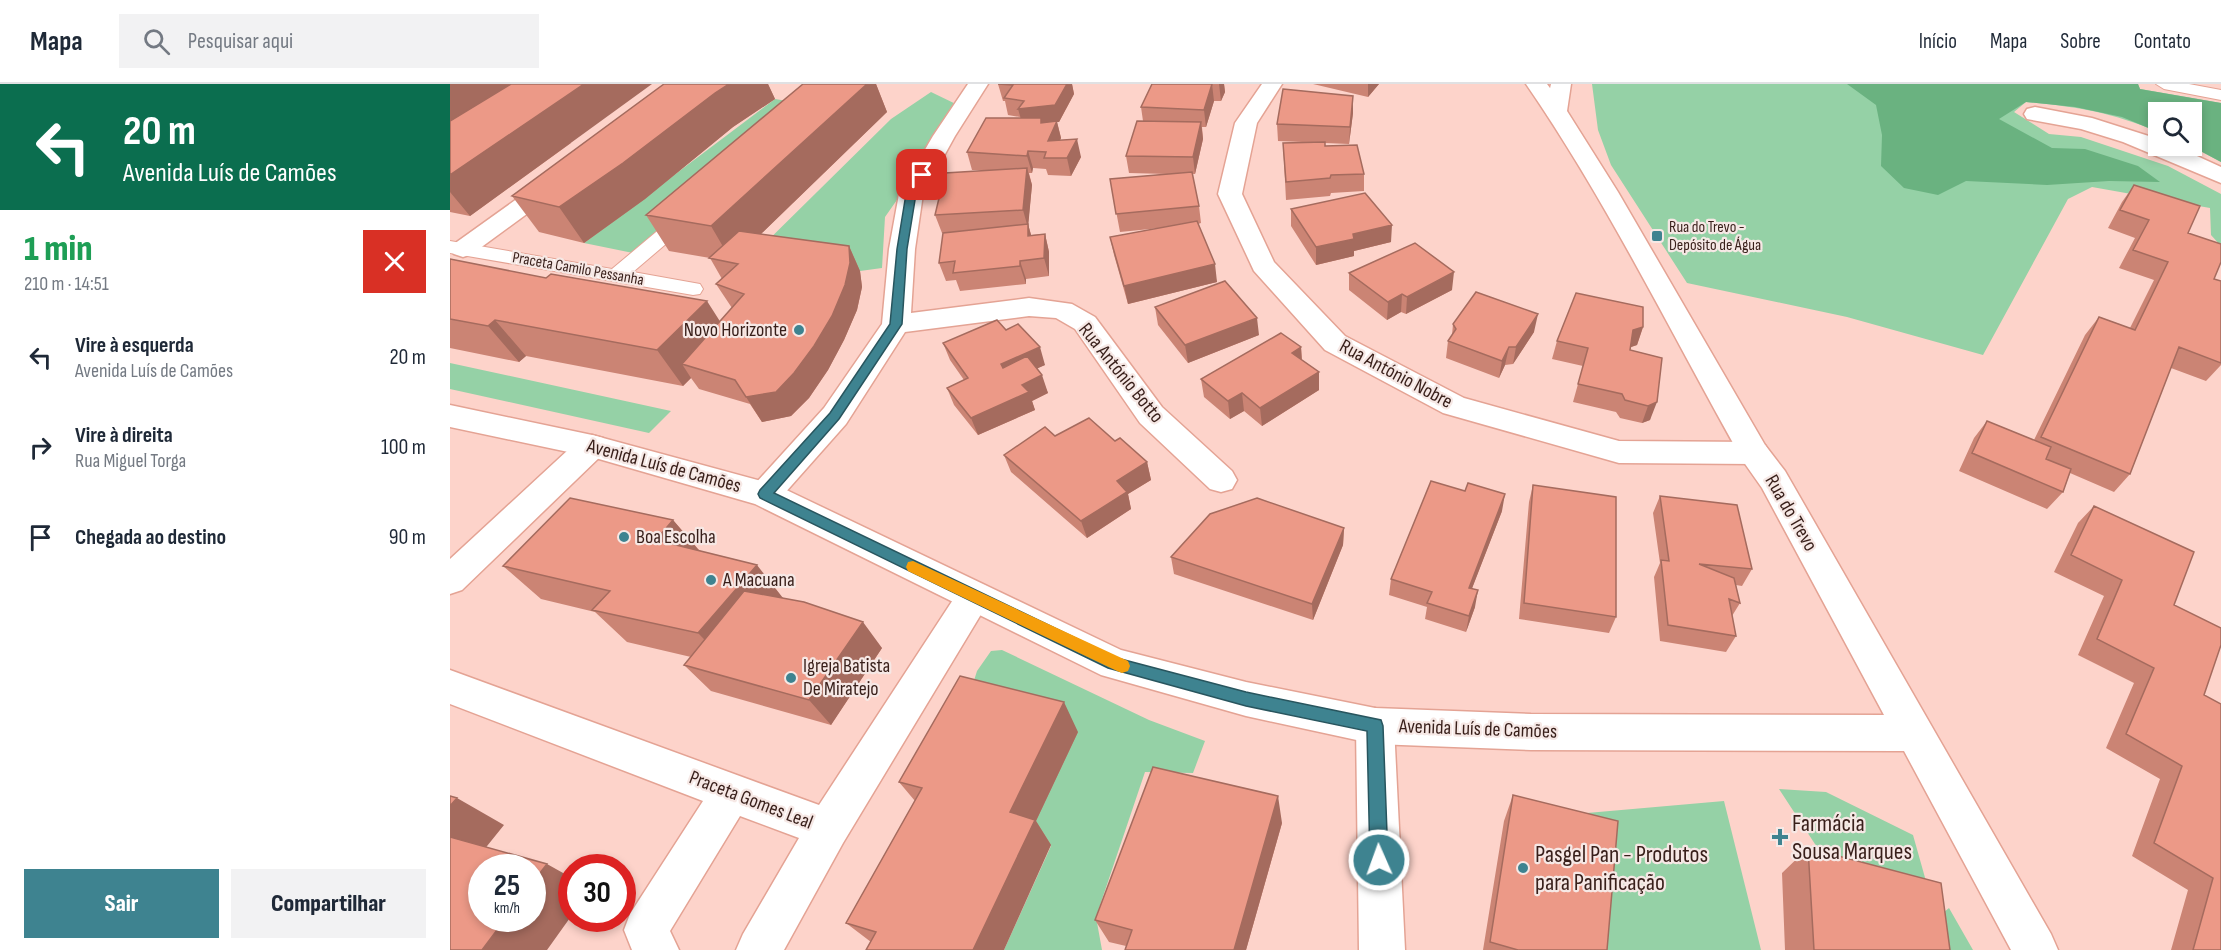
<!DOCTYPE html>
<html lang="pt">
<meta charset="utf-8">
<style>
:root{--surface:#fff;--page:#f2f2f3;--text:#1f2937;--muted:#747a83;--line:#e0e1e3;--accent:#3e8390}
body{margin:0;font-family:"Sofia Sans Condensed",sans-serif;background:var(--page);color:var(--text);height:100vh;display:flex;flex-direction:column;font-size:22px;white-space:nowrap}
*{box-sizing:border-box;margin:0}
p{font-size:20px;color:var(--muted)}
.icon{flex:none;width:33px;height:33px;fill:none;stroke:currentColor;stroke-width:2;stroke-linecap:round;stroke-linejoin:round}
.map{position:relative;flex:1;overflow:hidden}
.side{display:flex;flex-direction:column;background:var(--surface);width:450px}
.side>*{flex:none}
.banner{background:#0b6e4f;color:#fff;overflow:hidden}
.buttons{position:absolute;left:1698px;top:18px;display:grid;gap:12px}
.buttons a{display:grid;place-items:center;width:54px;height:54px;border-radius:0px;background:var(--surface);box-shadow:0 3px 9px #0003;font-size:30px}
.speed{position:absolute;left:18px;top:770px;display:flex;gap:12px;font-size:30px;font-weight:700;text-align:center}
.speed>*{display:grid;place-content:center;width:78px;height:78px;border-radius:50%;background:var(--surface);box-shadow:0 3px 9px #0003;line-height:1}
.speed small{font-size:15px;font-weight:400}
.speed .limit{border:9px solid #d22;background:#fff;color:#111}
.pin{position:absolute;display:grid;place-items:center;width:51px;height:51px;color:#fff;margin:-26px;border-radius:12px;box-shadow:0 3px 9px #0006}
.me{position:absolute;width:66px;margin:-33px;rotate:358deg;stroke-linejoin:round;filter:drop-shadow(0 0 4px #0008)}
.turn{display:flex;align-items:center;gap:21px;height:126px;padding:0 24px;font-size:27px}
.turn .icon{width:78px;height:78px;stroke-width:2.5}
.turn b{display:block;font-size:42px;line-height:51px}
.round{display:grid;place-items:center;flex:none;width:63px;height:63px;border-radius:0px;background:var(--page)}
.overview{display:flex;align-items:center;justify-content:space-between;height:102px;padding:0 24px}
h1{font-size:36px;font-weight:800;line-height:45px;color:#1e9e55}
.primary-button{display:flex;gap:12px;margin-top:auto;padding:12px 24px}
.primary-button a{flex:1;height:69px;border-radius:0px;background:var(--accent);color:#fff;font-size:24px;font-weight:800;line-height:69px;text-align:center}
.primary-button a+a{background:var(--page);color:var(--text)}
ul{padding:0;list-style:none}
li{display:flex;align-items:center;gap:18px;height:90px;padding:0 24px}
li div{flex:1}
li b{display:block;font-size:22px}
li em{font-style:normal}
header{display:flex;align-items:center;gap:36px;box-sizing:border-box;height:84px;padding:0 30px;background:var(--surface);border-bottom:2px solid var(--line)}
header strong{font-size:28px}
nav{display:flex;gap:33px;margin-inline-start:auto;font-size:21px}
.search{width:420px;height:54px;background:var(--page);display:flex;align-items:center;gap:15px;box-sizing:border-box;padding:0 21px;border-radius:0px;color:var(--muted);font-size:22px}
main{display:flex;flex:1;min-height:0}
.map>svg:first-child{display:block}
.green{fill:#95d1a6}
.forest{fill:#6ab280}
.lines{fill:none;stroke-linecap:round;stroke-linejoin:round}
.lane-casing{stroke:#e4a394;stroke-width:2}
.street-casing{stroke:#e4a394;stroke-width:3}
.secondary-casing{stroke:#e4a394;stroke-width:3}
.lane{fill:#fff;fill-rule:evenodd}
.street{fill:#fff;fill-rule:evenodd}
.secondary{fill:#fff;fill-rule:evenodd}
.wall{fill:#cb8474}
.shaded-wall{fill:#a56b5e}
.building{fill:#ec9987;stroke:#a56b5e;stroke-width:1.5}
.route{fill:#3e8390;stroke:#28555e;stroke-width:1.5}
.slow{fill:#f59e0b}
.poi-dot{fill:#3e8390;stroke:#f6e8e5;stroke-width:2}
.labels{text-anchor:middle;dominant-baseline:central;stroke-width:4.5;stroke-linejoin:round;paint-order:stroke}
.far-poi-label{font-size:16px;fill:#381f1a;stroke:#f6e8e5;text-anchor:start}
.far-street-label{font-size:16px;fill:#381f1a;stroke:#f6e8e5}
.poi-label{font-size:20px;fill:#381f1a;stroke:#f6e8e5;text-anchor:start}
.street-label{font-size:20px;fill:#381f1a;stroke:#f6e8e5}
.near-poi-label{font-size:24px;fill:#381f1a;stroke:#f6e8e5;text-anchor:start}
</style>
<header>
<strong>Mapa</strong>
<div class="search"><svg class="icon" aria-label="search" viewBox="0 0 24 24"><circle cx="10" cy="10" r="6"/><path d="M15 15l6 6"/></svg>Pesquisar aqui</div>
<nav><a>Início</a><a>Mapa</a><a>Sobre</a><a>Contato</a></nav>
</header>
<main>
<section class="side">
<div class="banner">
<div class="turn"><svg class="icon" aria-label="left" viewBox="0 0 24 24"><path d="M17 20v-9H6M10 6l-5 5 5 5"/></svg><div><b>20 m</b>Avenida Luís de Camões</div></div>
</div>
<div class="overview"><div><h1>1 min</h1><p>210 m · 14:51</p></div><a class="round" style="background:#d93025;color:#fff"><svg class="icon" aria-label="close" viewBox="0 0 24 24"><path d="M6 6l12 12M18 6L6 18"/></svg></a></div>
<ul>
<li><svg class="icon" aria-label="left" viewBox="0 0 24 24"><path d="M17 20v-9H6M10 6l-5 5 5 5"/></svg><div><b>Vire à esquerda</b><p>Avenida Luís de Camões</p></div><em>20 m</em></li>
<li><svg class="icon" aria-label="right" viewBox="0 0 24 24"><path d="M7 20v-9h11M14 6l5 5-5 5"/></svg><div><b>Vire à direita</b><p>Rua Miguel Torga</p></div><em>100 m</em></li>
<li><svg class="icon" aria-label="arrive" viewBox="0 0 24 24"><path d="M6 21V4h12l-3 4 3 4H6"/></svg><div><b>Chegada ao destino</b></div><em>90 m</em></li>
</ul>
<div class="primary-button"><a>Sair</a><a>Compartilhar</a></div>
</section>
<div class="map">
<svg width="1771" height="866" viewBox="0 0 1771 866">
<rect width="100%" height="100%" fill="#fdd3ca"/>
<path class="green" d="M1142 0H1688L1690 5 1771 19V78L1741 62 1742 28H1708V48C1661 28 1627 23 1576 18L1564 28 1599 50 1631 53 1718 82 1771 110V162L1761 151 1760 124 1642 103 1618 115 1533 271 1397 233 1237 199 1161 81 1148 46Z
M481 8 512 23 435 133 432 184 410 187 303 171 441 35Z
M325 15 368 22 183 169 134 159Z
M0 279 221 327 199 349 0 305Z
M552 566 699 636 755 657 743 689 695 688 646 833 652 866H554L601 762 578 754 521 606 527 587 541 567Z
M1329 705 1376 708 1463 751 1483 822 1378 780Z
M1274 717 1311 866H1153L1137 729Z
M1499 824 1523 866H1475L1472 846Z"/>
<path class="forest" d="M1397 0H1688L1690 5 1771 19V78L1741 62 1742 28H1708V48L1672 33 1625 23 1576 18 1549 35 1602 64 1635 65 1688 82 1710 98 1659 97 1597 101 1516 97 1488 111 1454 104 1431 82 1432 51 1426 21Z"/>
<g class="lines">
<defs>
<path id="lane" d="M1706 0H1739L1771 6V16L1714 5Z
M237 126 244 128 247 132 244 136 183 188 250 200 253 205 250 210 243 211 0 169V157L162 185 230 128Z"/>
<path id="street" d="M518 0H538L505 52 473 110 465 165 461 229 579 214 622 220 645 233 712 323 782 387 787 396 782 405 771 408 760 405 690 339 625 245 606 234 579 232 455 248 396 340 326 419 315 422 304 419 299 410 304 401 374 324 432 240 439 165 449 110 483 52Z
M812 0H832L807 39 792 110 824 178 895 252 1014 314 1169 357 1304 358 1315 361 1320 369 1315 377 1304 380 1169 379 993 329 875 266 804 187 768 110 785 39Z
M1101 0H1121L1117 27 1114 32 1106 34 1098 32 1095 27Z
M1585 23 1642 34 1708 55V62H1725L1771 83V99L1673 58 1631 45 1577 35 1574 30 1577 25Z
M107 90 115 92 119 97 115 102 22 170 13 173 4 170 0 165 4 160 99 92Z
M142 351 153 354 158 362 153 370 12 506 0 510V475L131 354Z
M524 497 536 502 542 512 536 522 393 759 334 866H286L293 850 349 754 290 732 220 847 229 866H182L174 846 180 830 253 717 0 620V586L369 721 512 502Z
M925 624 939 629 944 642 955 866H909L906 642 911 629Z"/>
<path id="secondary" d="M1076 0H1097L1117 27 1168 108 1315 361 1335 387 1601 850 1608 866H1561L1454 667 1081 666 925 660 796 632 651 591 305 420 142 373 0 343V321L142 351 326 401 671 566 796 598 925 624 1081 630 1434 631 1312 404 1293 377C1222 251 1158 119 1076 0Z"/>
</defs>
<use href="#lane" class="lane-casing"/>
<use href="#street" class="street-casing"/>
<use href="#secondary" class="secondary-casing"/>
<use href="#lane" class="lane"/>
<use href="#street" class="street"/>
<use href="#secondary" class="secondary"/>
</g>
<path class="wall" d="M0 0 121 59 20 132 0 128Z
M214 0H318L325 15 283 43 195 115 134 159 89 148 62 112Z
M353 0H426L437 28 311 150 399 162 410 187 412 203 407 226 394 256 378 286 359 314 341 332 312 338 300 320 249 305 241 294 233 302 76 272 69 278 0 264V175L270 237 282 224 266 200 272 195 260 174 219 167 196 131Z
M548 0H622L624 10 609 38H607L611 54 610 56 631 73 621 92 598 91 596 85 583 84 582 89H579L582 101 578 140 581 151 595 150 599 168V192L576 195V200L510 207 506 196 496 197 489 179 498 149H492L485 131 534 86H522L517 68 571 34 570 33 558 31 555 17H553Z
M702 0H774L775 8 771 17H764L756 43H752L753 55 745 90H742L749 122 751 139 748 140 767 198 678 220 664 171 660 153 710 144 670 148 660 95 717 90 679 89 676 72 693 37 691 23Z
M863 0H929L918 13Z
M903 29 899 60 875 59V62L914 90V107L881 109 880 112 836 116 833 59 852 58 828 57 827 40Z
M1684 101 1738 149 1764 195 1771 197V281L1756 297 1721 284 1680 390 1664 408 1620 389 1613 408 1597 425 1509 387 1524 354 1537 337 1584 356 1635 251 1649 233 1680 244 1704 196 1669 184 1685 154 1658 144 1672 118Z
M841 125 941 158 904 167V172L866 181 841 142Z
M899 189 1002 206 956 230 951 228 937 236 899 206Z
M705 223 809 251 738 279 708 241Z
M1003 240 1084 248 1063 280 1055 281 1049 294 996 274 998 257 1002 251Z
M1193 243 1187 261 1181 263 1180 266 1212 274 1200 336 1192 339 1170 334 1166 328 1123 318 1133 282 1102 275 1107 257Z
M556 246 595 281 587 284 598 309 582 317 585 326 528 351 504 321 497 304 514 296 500 276 493 259Z
M851 263 852 276 869 288V306L812 342 794 327 780 335 754 313 751 295Z
M605 352 665 357 697 378 701 396 678 410 681 425 637 454 561 388 554 371Z
M1083 401 1166 533 1159 549 1069 535 1079 418Z
M1210 412 1302 485 1292 502 1286 501 1290 519 1282 532 1286 552 1276 568 1210 557 1204 493 1210 479 1203 429Z
M1644 422 1724 521 1754 611 1771 866H1721L1738 806 1682 772 1710 695 1656 664 1684 599 1628 571 1654 512 1604 488 1628 439Z
M1052 427 1022 504 1025 523 1016 548 975 535 977 523 939 511 941 495Z
M223 436 249 466 333 514 432 564 381 641 261 607 234 581 241 573 177 558 145 528 91 515 53 482Z
M894 444 893 461 863 536 724 490 721 473Z
M628 648 586 737 601 761 421 858 396 839 465 717 449 698Z
M1063 711 1157 866H1033L1054 737Z
M832 739 796 866H675L676 862 659 858 645 836Z
M1358 764 1500 866H1335L1332 789Z"/>
<path class="shaded-wall" d="M0 0H70L0 43Z
M134 0H202L20 132 0 108V91Z
M279 0H318L325 15 283 43 195 115 134 159 109 123 265 9Z
M417 0H426L437 28 282 178 261 142Z
M617 0H622L624 10 609 38H607L611 54 603 74 573 42 568 25Z
M762 0 764 17 756 43 754 26Z
M769 0H774L775 8 771 17Z
M918 0H929L918 13Z
M903 12V29L899 60 900 43Z
M751 38 753 55 745 90 743 73Z
M627 55 631 73 621 92 617 74Z
M578 67 583 84 582 89 577 72Z
M577 84 582 101 578 144 573 126Z
M578 140 583 158 578 152Z
M942 141 941 158 904 167V172L866 181V163L903 150Z
M595 150 599 168V192L594 174Z
M399 162 410 187 412 203 407 226 394 256 378 286 359 314 341 332 312 338 296 313Z
M570 177 576 195V200L570 182Z
M765 180 767 198 678 220 674 202Z
M1004 188 1002 206 956 230 957 213Z
M952 210 951 228 937 236 938 218Z
M257 217 280 253 232 280 241 294 233 302 207 266Z
M1088 230 1084 248 1063 280 1066 263Z
M807 234 809 251 738 279 735 261Z
M45 236 76 272 69 278 38 242Z
M1193 243 1187 261 1178 264 1183 246Z
M590 263 595 281 558 298 551 280Z
M851 263 852 281 842 269Z
M1059 263 1055 281 1049 294 1052 277Z
M869 288V306L812 342 810 324Z
M592 291 598 309 582 317 585 326 528 351 521 334 572 301Z
M792 309 794 327 780 335 778 317Z
M1207 318 1200 336 1192 339 1198 322Z
M697 378 701 396 678 410 681 425 637 454 631 437 667 397Z
M1055 410 1052 427 1016 520 1019 504Z
M223 436 252 470 206 456Z
M894 444 893 461 863 536 862 520Z
M307 481 333 514 279 581 248 549Z
M1028 506 1025 523 1016 548 1019 532Z
M413 538 432 564 381 641 359 616Z
M614 618 628 648 586 737 601 761 554 866H523L560 728Z
M828 712 832 739 796 866H784Z
M7 714 54 741 29 772 0 758V722Z
M97 780 122 794V831L97 866H32L56 834H82V799Z"/>
<path class="building" d="M61 0H134L0 91V37Z
M214 0H279L265 9 173 79 109 123 62 112Z
M353 0H417L261 142 196 131Z
M548 0H617L605 21 568 25 574 17 554 14 563 1Z
M702 0H762L754 26 691 23Z
M833 5 903 12 900 43 827 40Z
M536 34H591V39L607 37 598 57 627 55 617 74H594L596 68 578 67 577 72 517 68Z
M687 37 751 38 743 73 676 72Z
M875 58V62L907 61 914 90 881 91 880 94 836 98 833 59Z
M577 84 573 126 485 131 495 89Z
M742 88 749 122 666 130 660 95Z
M1684 101 1750 122 1738 149 1771 160V178L1764 195 1771 197V279L1729 263 1680 390 1591 353 1649 233 1685 246 1718 178 1683 166 1699 136 1670 126Z
M915 109 942 141 903 150 904 155 866 163 841 125Z
M747 137 765 180 674 202 660 153Z
M578 140V152L595 150 594 174 570 177V182L503 189 505 177 489 179 493 149Z
M289 147 399 162 400 179 395 201 382 232 364 262 344 289 326 308 296 313 285 296 232 280 294 210 266 200 288 180 259 174Z
M965 159 1004 188 957 213 952 210 938 218 899 189Z
M0 175 96 194 101 190 257 217 207 266 45 236 38 242 0 235Z
M775 197 807 234 735 261 705 223Z
M1026 208 1088 230 1066 263H1059L1052 277 998 257 1006 245 1003 240Z
M1126 209 1193 223V243L1183 246 1180 266 1212 274 1207 318 1198 322 1175 316 1172 310 1128 300 1138 264 1107 257Z
M547 236 556 246 568 240 590 263 551 280 553 284 577 272 592 291 572 301 579 308 521 334 497 304 518 294 493 259Z
M831 249 851 263 842 269 869 288 810 324 792 309 778 317 751 295Z
M639 334 665 357 670 354 697 378 667 397 677 408 631 437 554 371 595 343 605 352Z
M1537 337 1601 363 1596 375 1621 385 1613 408 1522 369Z
M981 397 1015 407 1018 399 1055 410 1019 504 1028 506 1019 532 977 519 982 508 941 495Z
M1083 401 1166 413V533L1074 519Z
M1210 412 1287 421 1302 485 1249 480 1284 494 1290 519 1279 515 1286 552 1218 541 1211 476 1219 477Z
M120 414 223 436 206 456 307 481 248 549 142 526 160 507 53 482Z
M807 414 894 444 862 520 721 473 760 430Z
M1644 422 1744 468 1724 521 1771 544V561L1754 611 1771 620V866H1743L1763 794 1704 759 1732 682 1676 650 1704 584 1647 555 1672 496 1621 471Z
M294 507 354 518 413 538 359 616 234 581Z
M510 592 614 618 560 728 585 736 523 866H416L426 848 396 839 472 704 449 698Z
M703 683 828 712 784 866H675L682 846 645 836Z
M1063 711 1168 737 1157 866H1068L1040 858Z
M0 712 7 714 0 722Z
M0 753 97 780 82 799V783H32V834H56L32 866H0Z
M1358 764 1491 799 1500 866H1364Z"/>
<path class="route" d="M469 89 477 91 466 110 457 165 452 240 389 335 324 409 667 574 796 608 931 636 933 642 938 776 935 782 929 785 923 782 920 776 917 647 796 622 658 584 310 414 308 410 310 406 380 329 440 240 447 165 456 110Z"/>
<path class="slow" d="M463 477 678 577 680 582 678 587 672 589 667 587 458 487 456 483 458 478Z"/>
<g class="poi-dot">
<rect x="1201" y="146" width="12" height="12" rx="3"/>
<circle cx="349" cy="246" r="6"/>
<circle cx="174" cy="453" r="6"/>
<circle cx="261" cy="496" r="6"/>
<circle cx="341" cy="594" r="6"/>
<path d="M1327 744h6v6h6v6h-6v6h-6v-6h-6v-6h6z"/>
<circle cx="1073" cy="784" r="6"/>
</g>
<g class="labels">
<g class="far-poi-label">
<text x="1219" y="143">Rua do Trevo -<tspan x="1219" dy="18">Depósito de Água</tspan></text>
</g>
<g class="far-street-label">
<text transform="translate(128 185) rotate(10)">Praceta Camilo Pessanha</text>
</g>
<g class="poi-label">
<text x="337" y="246" text-anchor="end">Novo Horizonte</text>
<text x="186" y="453">Boa Escolha</text>
<text x="273" y="496">A Macuana</text>
<text x="353" y="582">Igreja Batista<tspan x="353" dy="23">De Miratejo</tspan></text>
</g>
<g class="street-label">
<text transform="translate(671 289) rotate(51)">Rua António Botto</text>
<text transform="translate(946 290) rotate(28)">Rua António Nobre</text>
<text transform="translate(214 382) rotate(15)">Avenida Luís de Camões</text>
<text transform="translate(1341 429) rotate(60)">Rua do Trevo</text>
<text transform="translate(1028 645) rotate(2)">Avenida Luís de Camões</text>
<text transform="translate(301 716) rotate(21)">Praceta Gomes Leal</text>
</g>
<g class="near-poi-label">
<text x="1342" y="739">Farmácia<tspan x="1342" dy="28">Sousa Marques</tspan></text>
<text x="1085" y="770">Pasgel Pan - Produtos<tspan x="1085" dy="28">para Panificação</tspan></text>
</g>
</g>
</svg>
<div class="buttons">
<a><svg class="icon" aria-label="search" viewBox="0 0 24 24"><circle cx="10" cy="10" r="6"/><path d="M15 15l6 6"/></svg></a>
</div>
<div class="speed"><div>25<small>km/h</small></div><div class="limit">30</div></div>
<div class="pin" style="left:472px;top:91px;background:#d93025"><svg class="icon" aria-label="arrive" viewBox="0 0 24 24"><path d="M6 21V4h12l-3 4 3 4H6"/></svg></div>
<svg class="me" style="left:929px;top:776px" viewBox="-20 -20 40 40"><circle r="17" fill="#3e8390" stroke="#fff" stroke-width="3"/><path d="M0-11L8 9 0 5-8 9z" fill="#fff"/></svg>
</div>
</main>
